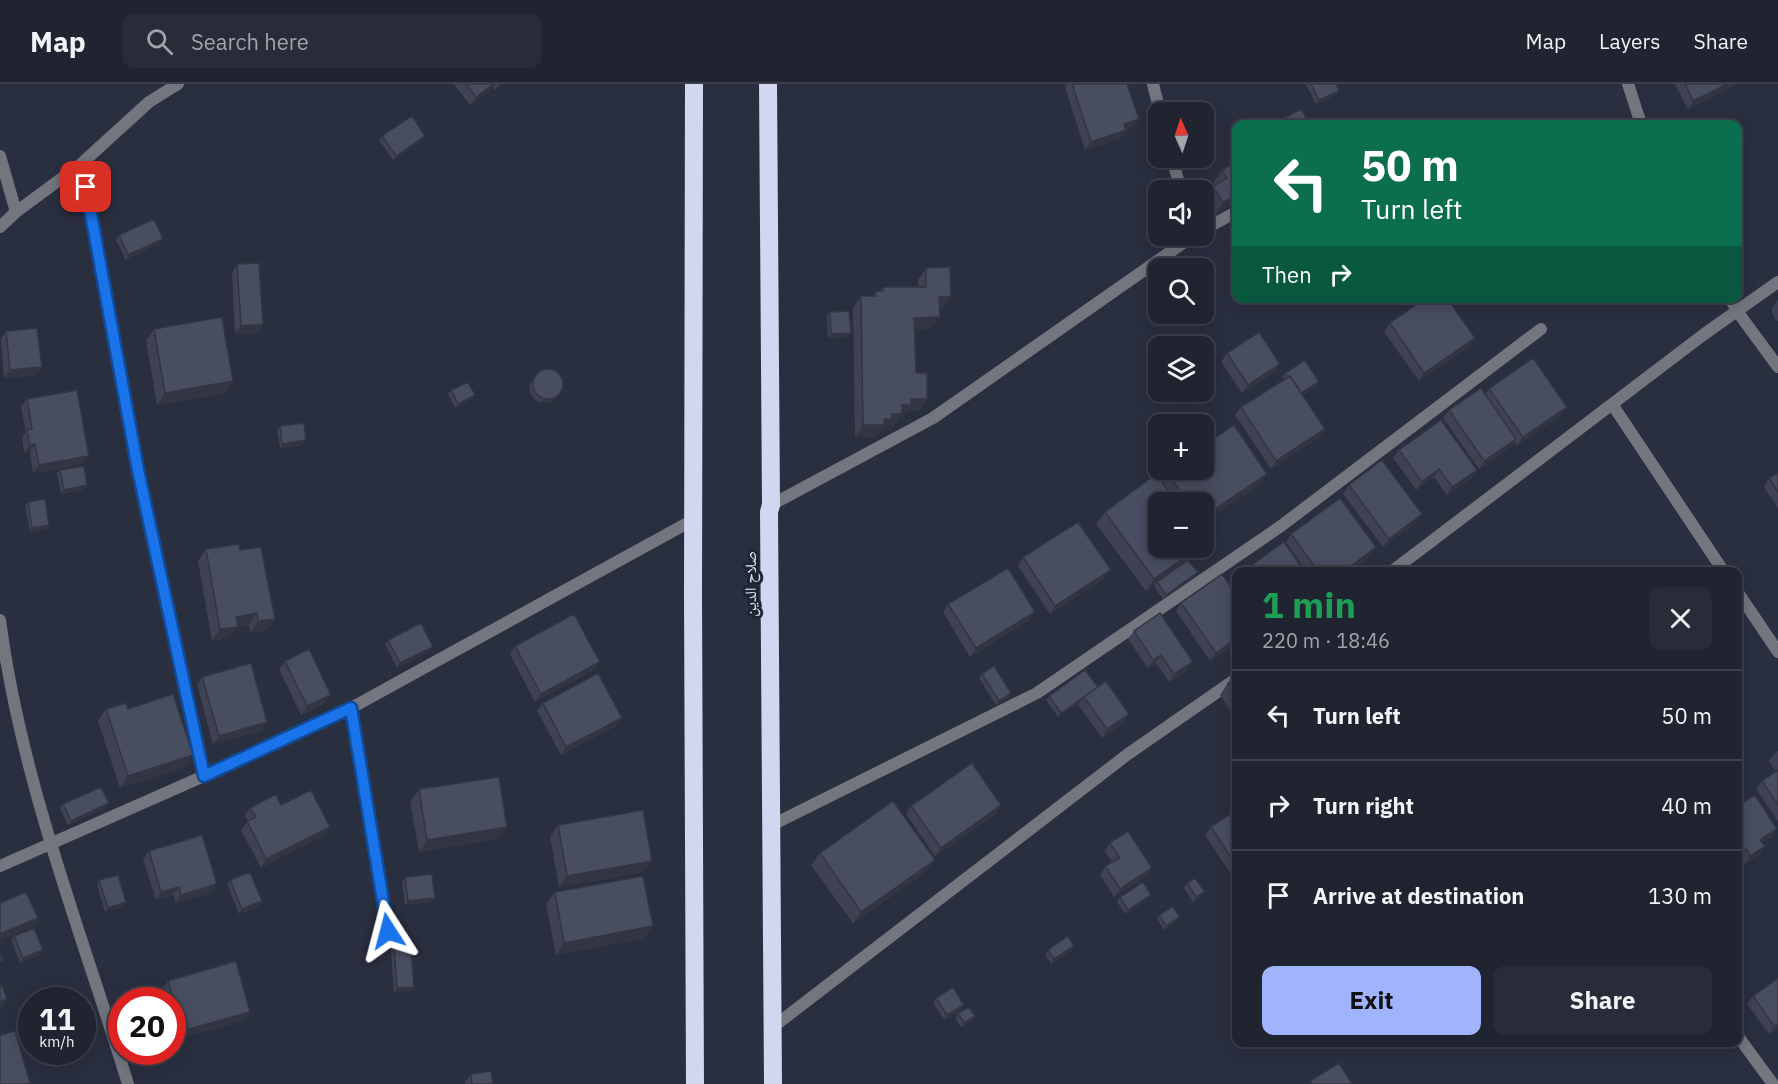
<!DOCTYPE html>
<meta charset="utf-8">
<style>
:root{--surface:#202330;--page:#282b38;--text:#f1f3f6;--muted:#a2a4ab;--line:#3d404c;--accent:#a0b3fd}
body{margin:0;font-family:"IBM Plex Sans","Noto Naskh Arabic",sans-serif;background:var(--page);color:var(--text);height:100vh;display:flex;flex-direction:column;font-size:22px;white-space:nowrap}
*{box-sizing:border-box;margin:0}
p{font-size:20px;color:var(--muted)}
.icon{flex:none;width:33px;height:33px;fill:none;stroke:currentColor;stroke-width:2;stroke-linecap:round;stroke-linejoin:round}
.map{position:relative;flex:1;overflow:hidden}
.panel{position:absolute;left:1232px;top:483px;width:510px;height:480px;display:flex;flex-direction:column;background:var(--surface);border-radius:12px;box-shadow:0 3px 15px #0003,0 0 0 2px var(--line)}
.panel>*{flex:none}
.banner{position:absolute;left:1232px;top:36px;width:510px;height:183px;border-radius:12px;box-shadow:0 3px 15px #0003,0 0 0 2px var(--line);background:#0b6e4f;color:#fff;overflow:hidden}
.needle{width:39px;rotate:357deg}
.tools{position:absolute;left:1148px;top:18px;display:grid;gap:12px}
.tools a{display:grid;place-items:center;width:66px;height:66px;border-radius:12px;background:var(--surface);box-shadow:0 3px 15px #0003,0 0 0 2px var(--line);font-size:30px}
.speed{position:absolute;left:18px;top:903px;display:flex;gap:12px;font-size:30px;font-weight:700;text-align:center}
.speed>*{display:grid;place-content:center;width:78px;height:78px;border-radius:50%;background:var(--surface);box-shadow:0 3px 15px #0003,0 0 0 2px var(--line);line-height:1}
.speed small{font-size:15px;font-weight:400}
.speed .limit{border:9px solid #d22;background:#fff;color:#111}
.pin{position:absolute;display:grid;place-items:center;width:51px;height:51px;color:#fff;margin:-26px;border-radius:12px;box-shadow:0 3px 9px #0006}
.me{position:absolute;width:66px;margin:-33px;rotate:351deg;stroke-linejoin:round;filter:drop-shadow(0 0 4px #0008)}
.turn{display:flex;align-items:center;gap:21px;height:126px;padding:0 30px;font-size:27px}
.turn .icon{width:78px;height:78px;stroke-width:2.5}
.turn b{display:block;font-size:42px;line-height:51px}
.then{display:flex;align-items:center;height:57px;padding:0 30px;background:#0003;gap:12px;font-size:22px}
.round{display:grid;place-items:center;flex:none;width:63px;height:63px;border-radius:12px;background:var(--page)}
.summary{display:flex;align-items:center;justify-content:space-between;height:102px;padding:0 30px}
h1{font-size:36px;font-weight:800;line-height:45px;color:#1e9e55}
.cta{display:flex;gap:12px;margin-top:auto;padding:12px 30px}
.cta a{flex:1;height:69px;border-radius:12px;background:var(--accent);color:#111;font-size:24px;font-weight:800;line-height:69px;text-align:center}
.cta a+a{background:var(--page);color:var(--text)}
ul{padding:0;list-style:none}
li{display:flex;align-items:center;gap:18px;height:90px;padding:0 30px;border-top:2px solid var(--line)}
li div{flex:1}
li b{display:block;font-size:22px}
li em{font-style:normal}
header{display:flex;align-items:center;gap:36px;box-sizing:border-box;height:84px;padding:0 30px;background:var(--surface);border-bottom:2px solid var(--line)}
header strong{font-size:28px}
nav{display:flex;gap:33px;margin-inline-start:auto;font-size:21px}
.search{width:420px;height:54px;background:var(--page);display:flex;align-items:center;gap:15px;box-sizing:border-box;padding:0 21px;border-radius:12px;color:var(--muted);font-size:22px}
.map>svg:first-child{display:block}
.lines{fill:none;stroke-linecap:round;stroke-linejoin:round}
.lane{stroke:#73767f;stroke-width:12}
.street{stroke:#73767f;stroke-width:12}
.highway{stroke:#d0d7ee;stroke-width:18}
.wall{fill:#3e4253}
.shaded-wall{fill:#323643}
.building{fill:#484d60;stroke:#323643;stroke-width:1.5}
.route-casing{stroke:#114b97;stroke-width:15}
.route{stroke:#1a73e8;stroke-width:10}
.labels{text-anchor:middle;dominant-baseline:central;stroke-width:6;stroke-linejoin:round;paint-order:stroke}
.street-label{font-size:16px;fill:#e1e5f0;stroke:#202535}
</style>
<header>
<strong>Map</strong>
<div class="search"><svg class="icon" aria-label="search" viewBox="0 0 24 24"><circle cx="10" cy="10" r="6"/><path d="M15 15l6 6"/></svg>Search here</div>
<nav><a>Map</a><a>Layers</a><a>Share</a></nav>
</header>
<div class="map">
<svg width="1778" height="1000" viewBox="0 0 1778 1000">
<rect width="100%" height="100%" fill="#2a2f40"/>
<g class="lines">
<path class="lane" d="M1153 0 1160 28
M1628 0 1641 40
M0 72 16 128
M1172 74 1181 106
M81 80 138 386 204 692
M0 143 16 128 81 80 149 18 178 0
M1203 146 1236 128
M1730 214 1737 227 1778 283
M1612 320 1724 488
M771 421 933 334 1193 152
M1391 488 1703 251 1778 198
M1737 507 1778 568
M351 624 388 847
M772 741 1037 609 1281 442 1541 245
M0 782 204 692 351 624 693 436
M773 943 1128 670 1236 595
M1737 951 1773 1000"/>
<path class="street" d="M0 536C21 696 81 847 128 1000"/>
<path class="highway" d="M694 0 693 514 695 1000
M768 0 771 421 769 428 773 1000"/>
</g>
<path class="wall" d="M454 0H503L495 6 492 3 490 7 470 21Z
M1067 0H1127L1133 43 1126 46 1121 54 1085 66 1065 3Z
M1306 0H1336L1339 7 1336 11 1316 20Z
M1675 0H1737L1688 25Z
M382 52H425L422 56 393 76 379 56Z
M1236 78V118L1215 131 1205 114 1213 102 1215 101 1214 98 1222 86Z
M119 151 163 155 160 159 126 176 116 156Z
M237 180 263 240 257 249 235 250 232 189Z
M926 184 943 225H940L932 245H915L916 289 927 315 919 327H907L903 333H900L894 342H887L884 347H880L876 353H855L853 224 861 212H873L876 207H880L883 203H918V196Z
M1778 216V237L1775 235 1772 228V224Z
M830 228 848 253 828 254 827 232Z
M1390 239 1469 263 1419 297 1384 248Z
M154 245 233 297 225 309 157 321 146 257Z
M6 247 36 291 4 294 1 255Z
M1227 269 1275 288 1242 309 1221 278Z
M537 289 556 315 549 319H541L534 315 530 308V300Z
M1285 289 1317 302 1302 311 1325 345 1319 353 1271 385 1235 331 1241 323 1284 295 1282 293Z
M1489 305 1567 323 1561 331 1517 361 1515 358 1511 363 1479 385 1443 334 1449 326 1485 310Z
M451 306 475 311 472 315 455 324 448 310Z
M27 315 83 380 33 389 30 368 24 369 22 354 26 348 21 323Z
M280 342 303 361 280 364 277 346Z
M1399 366 1471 394 1447 411 1434 393 1416 406 1393 374Z
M60 386 84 406 61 410 57 390Z
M1166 387 1259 402 1203 418H1158L1197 470 1189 476 1198 488 1195 492 1163 515 1154 502 1156 500 1146 507 1096 440 1105 428 1160 396Z
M1778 389V424L1764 403 1769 394Z
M1349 401 1417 438 1383 463 1343 410Z
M28 418 47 445 30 448 25 422Z
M1291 450 1376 463 1370 472 1349 488H1307L1286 458Z
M206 465 240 466 275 535 266 546 250 549 249 541 237 543 229 554 212 557 198 477Z
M1023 473 1105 494 1050 530 1018 482Z
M1253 480 1305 488H1248Z
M1181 519 1236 559 1210 577 1176 527Z
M948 520 1029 536 970 573 943 528Z
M1134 547 1193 578 1187 586 1169 598 1156 579 1148 584 1128 555Z
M388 556 430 567 397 584 385 560Z
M515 562 594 586 535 618 510 570Z
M285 577 325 619 301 631 279 585Z
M982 590 1011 609 1008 613 996 621 979 594Z
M202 593 262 647 213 660 197 601Z
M1236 594V635L1220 611 1228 599Z
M1098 603 1129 630 1124 638 1102 654 1078 621 1080 618 1058 633 1046 616 1049 612Z
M543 619 616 642 561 671 537 627Z
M106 625H128L193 671 185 683 120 704 98 637Z
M1778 667V737L1756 705 1762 697 1776 687 1769 677 1775 669Z
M419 705 507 743 498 755 419 768 410 717Z
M63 720 106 723 68 741 60 724Z
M1001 721 996 730 935 772 906 730 911 722Z
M1737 722 1777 745 1771 753 1762 759 1765 762 1759 771 1745 780 1740 773Z
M250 724 330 743 325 751 261 784 241 746 248 737 245 732Z
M1236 726V789L1232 792 1205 751 1211 743Z
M558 741 644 788 559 803 550 753Z
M1110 759 1152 784 1146 793 1114 813 1100 791 1105 782 1112 778 1105 767Z
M149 767 217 800 211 809 176 819 173 811 156 816 143 775Z
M820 769 935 776 926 788 853 839 811 781Z
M405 793 432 818 405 821 402 798Z
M99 796 123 822 105 828 97 801Z
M230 796 259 822 239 830 227 800Z
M1187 799 1202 812 1193 818 1184 804Z
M555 808 653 842 645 854 556 871 546 820Z
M1151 811 1148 815 1125 830 1117 818 1120 813Z
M1159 831 1180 833 1177 837 1164 846 1157 835Z
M14 852 40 871 20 879 11 856Z
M394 862 414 903 411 907 394 908 391 867Z
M1074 862 1072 866 1051 880 1045 870 1048 866Z
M168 897 245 936 177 955 172 941V916H165L162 905Z
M1753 912 1778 944 1769 950 1747 920Z
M936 914 964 921 961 925 944 936 933 918Z
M958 929 975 932 972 936 961 943 955 934Z
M471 990 493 1000H465V998Z"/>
<path class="shaded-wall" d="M494 0H495L490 7 470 21 476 13Z
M499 0H503L495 6Z
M1727 0H1737L1688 25 1693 17Z
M1339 7 1336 11 1316 20 1319 16Z
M1139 35 1133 43 1119 48 1124 40Z
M1126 46 1121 54 1085 66 1091 58Z
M425 52 422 56 393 76 396 72Z
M1236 111V118L1215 131 1223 119Z
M163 155 160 159 126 176 128 171Z
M939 213H951L943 225H931Z
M940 233 932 245 906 246 914 234Z
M263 240 257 249 235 250 241 242Z
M851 249 848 253 828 254 831 250Z
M1475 254 1469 263 1419 297 1424 289Z
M1280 280 1275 288 1242 309 1248 301Z
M42 283 36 291 4 294 10 286Z
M233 297 225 309 157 321 165 309Z
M1319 298 1317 302 1296 315 1299 310Z
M475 311 472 315 455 324 458 320Z
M559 311 556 315 549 319H541L543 315Z
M911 315H927L919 327H907L903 333H900L894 342H887L884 347H880L876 353H855L863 341 884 335 892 330 902 321Z
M1567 323 1561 331 1517 361 1523 353Z
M1325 345 1319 353 1271 385 1276 377Z
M1516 355 1511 363 1479 385 1484 377Z
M306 356 303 361 280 364 282 360Z
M35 360 30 368 24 369 30 361Z
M89 372 83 380 33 389 39 381Z
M1439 385 1434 393 1416 406 1422 398Z
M1477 386 1471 394 1447 411 1452 403Z
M1267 390 1259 402 1203 439V433Z
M87 401 84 406 61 410 64 406Z
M1422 430 1417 438 1383 463 1389 455Z
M49 441 47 445 30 448 32 444Z
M1376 463 1370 472 1349 488H1343Z
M1198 464H1201L1197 470 1146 507 1154 495Z
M1111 486 1105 494 1050 530 1055 522Z
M1198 488 1195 492 1163 515 1166 511Z
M1035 528 1029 536 970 573 976 564Z
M257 529 249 541 237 543 229 554 212 557 220 545 236 533Z
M275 535 266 546 250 549 258 537Z
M1236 555V559L1210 577 1216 569Z
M433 563 430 567 397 584 400 579Z
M1161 571 1156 579 1148 584 1153 576Z
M600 578 594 586 535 618 541 610Z
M1193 578 1187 586 1169 598 1174 590Z
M1011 609 1008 613 996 621 999 617Z
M331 611 325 619 301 631 307 622Z
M1083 614 1080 618 1058 633 1061 629Z
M1129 630 1124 638 1102 654 1107 645Z
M622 634 616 642 561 671 566 663Z
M267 638 262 647 213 660 219 652Z
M193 671 185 683 120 704 128 692Z
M109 719 106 723 68 741 71 737Z
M1001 721 996 730 935 772 941 764Z
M330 743 325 751 261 784 266 775Z
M507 743 498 755 419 768 427 756Z
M1777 745 1771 753 1755 764 1760 756Z
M1765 762 1759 771 1745 780 1750 772Z
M1746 765 1740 773 1737 775V771Z
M935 776 926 788 853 839 861 828Z
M652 777 644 788 559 803 567 792Z
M1152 784 1146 793 1114 813 1120 805Z
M217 800 211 809 176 819 181 811Z
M179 803 173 811 156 816 161 808Z
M1205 808 1202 812 1193 818 1196 813Z
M1151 811 1148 815 1125 830 1128 826Z
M435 814 432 818 405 821 408 817Z
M262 817 259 822 239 830 242 825Z
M126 818 123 822 105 828 108 824Z
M1180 833 1177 837 1164 846 1166 842Z
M38 834 32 843 0 856V850Z
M653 842 645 854 556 871 564 859Z
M1074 862 1072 866 1051 880 1054 875Z
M43 866 40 871 20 879 23 874Z
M414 903 411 907 394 908 397 904Z
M7 915 1 924H0V918Z
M964 921 961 925 944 936 947 931Z
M250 928 245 936 177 955 182 947Z
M975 932 972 936 961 943 964 939Z
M1778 940V944L1769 950 1774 942Z"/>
<path class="building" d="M466 0H494L476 13Z
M1072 0H1127L1139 35 1124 40 1126 46 1091 58Z
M1311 0H1336L1339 7 1319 16Z
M1685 0H1727L1693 17Z
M1301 25 1310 40H1273Z
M412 32 425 52 396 72 382 52Z
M1236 78V111L1223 119 1213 102 1227 94 1222 86Z
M154 135 163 155 128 171 119 151Z
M259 179 263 240 241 242 237 180Z
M950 183 951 213H939L940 233 914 234 916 289H927V315H911V321H902V330H892V335H884V341H863L861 212H876V207H883V203H926V184Z
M1426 214H1447L1475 254 1424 289 1390 239Z
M849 227 851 249 831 250 830 228Z
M222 233 233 297 165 309 154 245Z
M37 244 42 283 10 286 6 247Z
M1259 248 1280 280 1248 301 1227 269Z
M1533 274 1567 323 1523 353 1489 305Z
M1305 276 1319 298 1301 309 1290 292 1288 293 1285 289Z
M533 300a15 15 0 1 1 30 0a15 15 0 1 1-30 0Z
M1290 292 1325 345 1276 377 1241 323Z
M468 298 475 311 458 320 451 306Z
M1481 304 1516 355 1484 377 1449 326Z
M77 306 89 372 39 381 35 360 30 361 27 346 32 345 27 315Z
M1441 336 1477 386 1452 403 1439 385 1422 398 1399 366Z
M304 339 306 356 282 360 280 342Z
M1234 341 1267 390 1203 433V418H1188L1166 387 1169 386H1203V362Z
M1382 376 1422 430 1389 455 1349 401Z
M84 382 87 401 64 406 60 386Z
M1778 389V408L1769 394Z
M1156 390 1176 418H1158V464H1198L1154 495 1105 428Z
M1340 414 1376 463 1343 488H1319L1291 450Z
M45 415 49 441 32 444 28 418Z
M1078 438 1111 486 1055 522 1023 473Z
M1284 458 1305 488H1258L1253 480Z
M239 460 240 466 261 463 275 535 258 537 257 529 236 533 238 543 220 545 206 465Z
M1188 476 1198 488 1166 511 1157 498Z
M1008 484 1035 528 976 564 948 520Z
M1222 490 1236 510V555L1216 569 1181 519Z
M1160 529 1193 578 1174 590 1161 571 1153 576 1134 547Z
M574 530 600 578 541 610 515 562Z
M421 539 433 563 400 579 388 556Z
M309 565 331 611 307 622 285 577Z
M251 579 267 638 219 652 202 593Z
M994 582 1011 609 999 617 982 590Z
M1085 586 1098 603 1061 629 1049 612Z
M598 589 622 634 566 663 543 619Z
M1236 594V611L1228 599Z
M1106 597 1129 630 1107 645 1084 613Z
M173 610 193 671 128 692 106 625 126 619 128 625Z
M972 679 1001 721 941 764 911 722Z
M1778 686V721L1762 697Z
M499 693 507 743 427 756 419 705Z
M101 703 109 719 71 737 63 720Z
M311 706 330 743 266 775 247 737 256 733 250 724 276 710 281 721Z
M1755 711 1777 745 1760 756 1765 762 1750 772 1746 765 1737 771V722Z
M893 717 935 776 861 828 820 769Z
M643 726 652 777 567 792 558 741Z
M1236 726V781L1211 743Z
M1128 747 1152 784 1120 805 1105 782 1120 774 1110 759Z
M202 751 217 800 181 811 179 803 161 808 149 767Z
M250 788 262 817 242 825 230 796Z
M432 790 435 814 408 817 405 793Z
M118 791 126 818 108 824 99 796Z
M643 792 653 842 564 859 555 808Z
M1195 794 1205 808 1196 813 1187 799Z
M1143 798 1151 811 1128 826 1120 813Z
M26 808 38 834 0 850V819Z
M1173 822 1180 833 1166 842 1159 831Z
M34 844 43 866 23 874 14 852Z
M1068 852 1074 862 1054 875 1048 866Z
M394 862H411L414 903 397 904Z
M0 869 3 877 0 878Z
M236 877 250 928 182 947 168 897Z
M1778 894V940L1774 942 1753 912Z
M0 897 7 915 0 918Z
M953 903 964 921 947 931 936 914Z
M969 923 975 932 964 939 958 929Z
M15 947 30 999 27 1000H0V951Z
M1339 979 1352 1000H1312L1310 997Z
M491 987 493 1000H472L471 990Z"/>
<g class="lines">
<defs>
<path id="route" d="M86 103 138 386 204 692 351 624 388 847"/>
</defs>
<use href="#route" class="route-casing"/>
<use href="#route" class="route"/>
</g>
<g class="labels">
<g class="street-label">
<text transform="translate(750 500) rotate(-90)">صلاح الدين</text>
</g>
</g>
</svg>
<div class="tools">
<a><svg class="needle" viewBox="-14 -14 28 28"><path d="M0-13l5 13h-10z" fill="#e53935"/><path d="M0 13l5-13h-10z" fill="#a2a4ab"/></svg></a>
<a><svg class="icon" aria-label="sound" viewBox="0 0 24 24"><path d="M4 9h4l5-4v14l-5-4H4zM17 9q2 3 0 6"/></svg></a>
<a><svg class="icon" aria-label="search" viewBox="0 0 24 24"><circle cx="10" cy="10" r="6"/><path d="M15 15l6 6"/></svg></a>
<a><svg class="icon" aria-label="layers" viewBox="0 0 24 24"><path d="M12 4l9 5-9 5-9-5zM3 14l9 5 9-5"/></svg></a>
<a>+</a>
<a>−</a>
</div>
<div class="speed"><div>11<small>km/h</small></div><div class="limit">20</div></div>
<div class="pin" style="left:86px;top:103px;background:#d93025"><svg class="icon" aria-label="arrive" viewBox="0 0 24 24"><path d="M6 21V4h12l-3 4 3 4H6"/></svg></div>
<svg class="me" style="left:388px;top:847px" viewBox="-20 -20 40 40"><path d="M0-17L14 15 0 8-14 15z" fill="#1a73e8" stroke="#fff" stroke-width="4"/></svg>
<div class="banner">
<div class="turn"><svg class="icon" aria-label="left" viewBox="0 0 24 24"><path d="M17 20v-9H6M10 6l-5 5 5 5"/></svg><div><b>50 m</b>Turn left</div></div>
<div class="then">Then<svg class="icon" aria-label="right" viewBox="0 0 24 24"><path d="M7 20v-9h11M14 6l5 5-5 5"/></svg></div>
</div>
<section class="panel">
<div class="summary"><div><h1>1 min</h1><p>220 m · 18:46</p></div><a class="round"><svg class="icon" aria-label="close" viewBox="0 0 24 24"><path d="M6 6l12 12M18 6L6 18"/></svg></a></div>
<ul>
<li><svg class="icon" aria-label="left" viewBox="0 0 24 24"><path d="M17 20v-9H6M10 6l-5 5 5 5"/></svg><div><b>Turn left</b></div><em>50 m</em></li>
<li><svg class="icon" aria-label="right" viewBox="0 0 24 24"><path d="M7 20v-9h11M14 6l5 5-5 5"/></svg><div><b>Turn right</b></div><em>40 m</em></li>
<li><svg class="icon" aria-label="arrive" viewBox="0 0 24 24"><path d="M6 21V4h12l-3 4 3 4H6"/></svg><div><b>Arrive at destination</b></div><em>130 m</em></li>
</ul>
<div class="cta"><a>Exit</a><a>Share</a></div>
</section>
</div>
